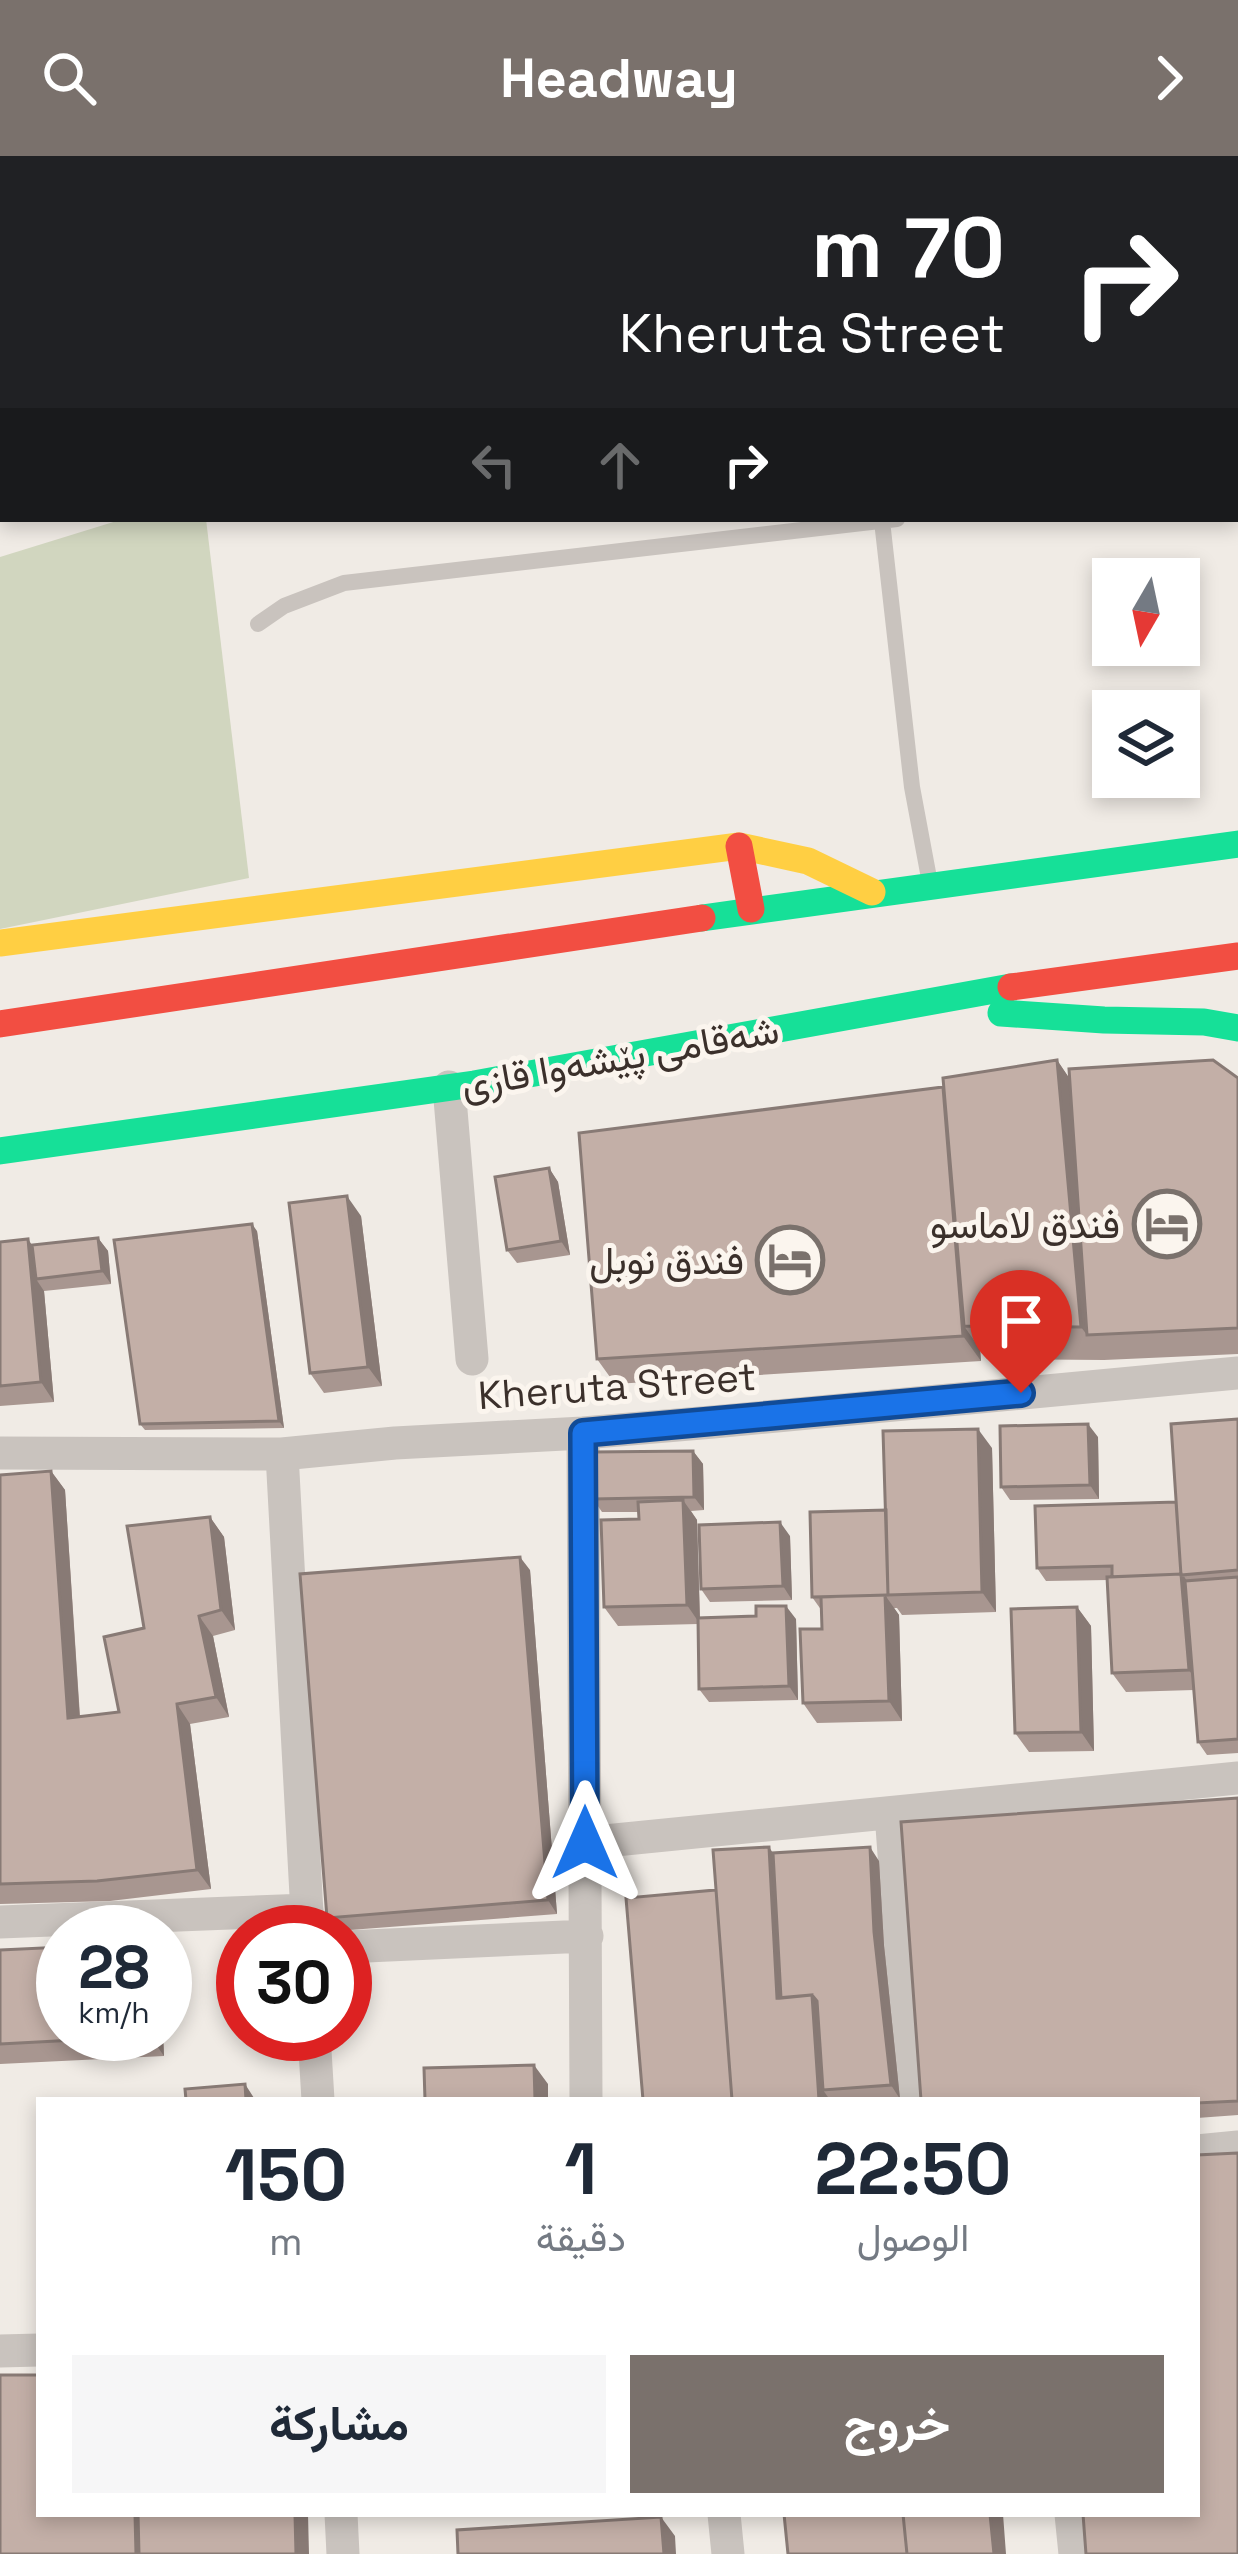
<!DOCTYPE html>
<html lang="ar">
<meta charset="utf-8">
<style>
:root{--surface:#fff;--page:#f6f6f7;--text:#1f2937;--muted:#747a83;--accent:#7a716c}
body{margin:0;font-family:"Space Grotesk",Vazirmatn,sans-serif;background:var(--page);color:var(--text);direction:rtl;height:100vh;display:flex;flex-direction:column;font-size:45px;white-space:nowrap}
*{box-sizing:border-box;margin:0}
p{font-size:39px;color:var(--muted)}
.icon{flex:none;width:66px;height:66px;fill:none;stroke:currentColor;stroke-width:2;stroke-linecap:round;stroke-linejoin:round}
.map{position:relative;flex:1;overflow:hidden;direction:ltr}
.drawer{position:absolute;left:36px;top:1941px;width:1164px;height:420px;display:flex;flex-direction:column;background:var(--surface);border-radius:0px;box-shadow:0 6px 18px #0003;direction:rtl}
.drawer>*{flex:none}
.banner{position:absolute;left:0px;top:0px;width:1239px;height:366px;box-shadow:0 6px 18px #0003;direction:rtl;background:#202124;color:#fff;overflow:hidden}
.needle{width:78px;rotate:189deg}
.tools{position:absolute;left:1092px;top:402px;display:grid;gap:24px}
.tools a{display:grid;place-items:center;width:108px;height:108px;border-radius:0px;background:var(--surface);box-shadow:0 6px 18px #0003;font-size:60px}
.speed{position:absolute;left:36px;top:1749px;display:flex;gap:24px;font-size:60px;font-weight:700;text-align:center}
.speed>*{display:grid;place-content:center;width:156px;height:156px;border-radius:50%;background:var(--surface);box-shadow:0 6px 18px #0003;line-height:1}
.speed small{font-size:30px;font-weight:400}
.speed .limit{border:18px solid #d22;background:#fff;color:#111}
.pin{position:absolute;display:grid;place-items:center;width:102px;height:102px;color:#fff;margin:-123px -51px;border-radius:50% 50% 50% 0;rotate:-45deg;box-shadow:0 0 12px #0007}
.pin .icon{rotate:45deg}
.me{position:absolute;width:132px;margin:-66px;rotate:0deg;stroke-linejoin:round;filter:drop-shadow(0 0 9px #0008)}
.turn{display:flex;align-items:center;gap:42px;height:252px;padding:0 36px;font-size:54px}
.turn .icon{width:156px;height:156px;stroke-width:2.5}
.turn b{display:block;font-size:84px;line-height:102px}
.lanes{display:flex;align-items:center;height:114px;padding:0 36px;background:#0003;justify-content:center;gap:60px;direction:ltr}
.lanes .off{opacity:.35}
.eta{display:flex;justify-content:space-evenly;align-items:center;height:204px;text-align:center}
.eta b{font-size:72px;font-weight:700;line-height:84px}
.button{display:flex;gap:24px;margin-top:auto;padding:24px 36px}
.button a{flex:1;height:138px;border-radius:0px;background:var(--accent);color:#fff;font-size:48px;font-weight:700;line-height:138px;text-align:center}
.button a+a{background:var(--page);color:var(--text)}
header{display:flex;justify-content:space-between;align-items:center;height:156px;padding:0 36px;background:var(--accent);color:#fff;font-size:54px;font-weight:700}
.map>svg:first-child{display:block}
.green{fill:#d1d6bf}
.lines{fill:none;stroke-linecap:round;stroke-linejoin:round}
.lane{stroke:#c9c3be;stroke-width:16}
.street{stroke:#c9c3be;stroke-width:33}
.fast{stroke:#16e098;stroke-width:27}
.slow{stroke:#ffcf43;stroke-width:27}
.jam{stroke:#f24e42;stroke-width:27}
.wall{fill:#a89690}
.shaded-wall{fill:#887a75}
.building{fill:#c3afa7;stroke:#887a75;stroke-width:3}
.route-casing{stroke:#114b97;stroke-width:30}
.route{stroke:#1a73e8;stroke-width:21}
.labels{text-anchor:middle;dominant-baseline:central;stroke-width:10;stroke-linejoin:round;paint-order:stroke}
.street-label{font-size:39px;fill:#3b302b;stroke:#fbf5ee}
.poi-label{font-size:39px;fill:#3b302b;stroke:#fbf5ee;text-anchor:end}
</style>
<header><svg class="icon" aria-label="forward" viewBox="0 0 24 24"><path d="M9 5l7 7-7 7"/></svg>Headway<svg class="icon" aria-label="search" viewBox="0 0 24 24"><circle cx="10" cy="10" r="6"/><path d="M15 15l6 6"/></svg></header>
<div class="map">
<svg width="1238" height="2398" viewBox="0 0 1238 2398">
<rect width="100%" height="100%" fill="#f0ebe5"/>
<path class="green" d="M123 363H206L249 722 0 773V401Z"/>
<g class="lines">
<path class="lane" d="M882 365 912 631 929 722
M258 468 284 450 344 427 897 363"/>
<path class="street" d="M587 3 597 0
M0 37 3 48
M0 183 3 182
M449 931 472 1203
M583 1277 586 1944
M0 1297 282 1298 395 1287 583 1277 713 1266 1238 1217
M282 1298 308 1776
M891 1657 912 1944
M585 1687 1238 1622
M0 1766 307 1754
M345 1791 587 1780
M314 1878 318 1944
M1197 1995 1238 1991
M0 2195 39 2194
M341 2358 343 2398
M724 2358 728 2398
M1071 2358 1075 2398"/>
<path class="fast" d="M702 762 1238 688
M1001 857 1104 864 1204 866 1238 872
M0 995 474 928 1011 831"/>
<path class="slow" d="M0 787 739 690 808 705 872 736"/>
<path class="jam" d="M739 690 751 753
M1011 831 1238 800
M0 868 702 762"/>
</g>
<path class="wall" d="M17 0H514L505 3H18Z
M3 189V342L0 343V190Z
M1057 904 1069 922H1238V1198L1104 1204 987 1203 980 1193 981 1205 615 1228 597 1203 943 931Z
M549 1012 558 1026 570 1099 517 1107 507 1094Z
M361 1060 382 1230 324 1237 310 1217Z
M257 1075 284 1272 145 1274 140 1268Z
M98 1082 108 1095 111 1128 44 1135 54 1246 0 1250V1086L32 1089Z
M1238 1263V1597L1207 1599 1198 1586 1194 1534 1126 1536 1112 1517 1108 1424 1046 1425 1037 1412 1176 1346Z
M1098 1281 1099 1343 1010 1344 1001 1331Z
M992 1292 996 1456 902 1459 897 1452H894L899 1459 902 1565 817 1567 803 1547 822 1473V1455L812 1441 886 1354Z
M693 1295 703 1308 704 1354 691 1355 697 1364 700 1462 796 1463 798 1544 709 1546 699 1533 698 1468 618 1470 604 1451 639 1363V1356H602L593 1343Z
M51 1315 65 1334 80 1560 119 1556 144 1472 210 1361 224 1381 235 1474 213 1480 229 1561 190 1568 211 1733 110 1745 0 1748V1319Z
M790 1380 792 1444 710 1446 701 1433Z
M530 1414 557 1758 337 1775 327 1762Z
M1077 1451 1091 1470 1094 1595 1029 1596 1015 1577Z
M1238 1642V1959L1197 1962V1944Z
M773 1697 879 1705 884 1789 900 1943 643 1944 716 1734Z
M0 1794 63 1878H163L164 1900 0 1908Z"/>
<path class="shaded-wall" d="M1057 904 1080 938 1087 1179 1081 1171Z
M966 955 964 1170 980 1193 981 1205 963 1180Z
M549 1012 558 1026 570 1099 561 1085Z
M347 1040 361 1060 382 1230 368 1211Z
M252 1068 257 1075 284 1272 279 1265Z
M98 1082 108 1095 111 1128 102 1115Z
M28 1083 41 1103 36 1123 44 1135 54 1246 41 1226Z
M1088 1268 1098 1281 1099 1343 1090 1329Z
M978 1273 992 1292 996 1456 982 1436Z
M693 1295 703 1308 704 1354 694 1341Z
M51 1315 65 1334 81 1581 68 1562Z
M683 1344 697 1364 700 1468 687 1449Z
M210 1361 224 1381 235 1474 221 1454Z
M780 1366 790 1380 792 1444 783 1430Z
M520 1401 530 1414 557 1758 548 1744Z
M1181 1418 1194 1438 1202 1533 1189 1514Z
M885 1439 899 1459 902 1565 889 1545Z
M786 1450 796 1463 798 1544 789 1530Z
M1077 1451 1091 1470 1094 1595 1081 1576Z
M199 1460 213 1480 229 1561 216 1541Z
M177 1548 190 1568 211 1733 197 1714Z
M769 1691 782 1711 790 1847 777 1842Z
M870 1691 879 1705 884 1789 900 1943 891 1929 874 1776Z
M812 1839 826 1858 823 1934 830 1944H819Z
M150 1878H163L164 1900 150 1880Z
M534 1909 548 1928V1944H535Z
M245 1928 254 1942V1944H246Z
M135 2358H151L153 2398H136Z
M295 2358H308L309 2398H296Z
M990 2358H1003L1006 2398H994Z
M661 2361 675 2380 676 2398H664Z"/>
<path class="building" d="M17 0H72L74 3H18Z
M72 0H203L204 3H74Z
M205 0H261L262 3H206Z
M261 0H442L433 3H262Z
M668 0H779L780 3H657Z
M782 0H835L836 3H783Z
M835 0H1018L1019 3H836Z
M1020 0H1078L1079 3H1021Z
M1079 0H1238V122L1236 127V3H1079Z
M3 189V318L0 319V190Z
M1238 215V282H1236V216Z
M1057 904 1081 1171 964 1170 943 922Z
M1213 904 1238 922V1172L1087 1179 1069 913Z
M943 931 963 1180 597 1203 579 977Z
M549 1012 561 1085 507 1094 495 1021Z
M347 1040 368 1211 310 1217 289 1047Z
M252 1068 279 1265 140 1268 114 1084Z
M98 1082 102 1115 36 1123 32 1089Z
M28 1083 41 1226 0 1230V1086Z
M1238 1263V1414L1181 1419 1171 1268Z
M1088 1268 1090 1329 1001 1331 1000 1270Z
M978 1273 982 1436 888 1439 883 1275Z
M693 1295 694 1341 593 1343 592 1296Z
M51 1315 68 1562 119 1556 104 1481 144 1472 127 1370 210 1361 221 1454 199 1460 216 1541 177 1548 197 1714 97 1725 0 1728V1319Z
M683 1344 687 1449 604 1451 601 1364 639 1363 638 1346Z
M1176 1346 1181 1419 1185 1425 1181 1418 1112 1421V1410L1037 1412 1035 1350Z
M886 1354 888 1439 812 1441 810 1356Z
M780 1366 783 1430 701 1433 699 1369Z
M520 1401 548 1744 327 1762 300 1418Z
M1181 1418 1189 1514 1112 1517 1107 1421Z
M1238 1421V1583L1198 1586 1185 1425Z
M885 1439 889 1545 803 1547 800 1473H822L821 1441Z
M756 1450H786L789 1530 699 1533 698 1462 756 1460Z
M1077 1451 1081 1576 1015 1577 1011 1453Z
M1238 1642V1945L1197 1947V1944H921L901 1666Z
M769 1691 777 1842 812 1839 819 1944H732L713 1694Z
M870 1691 874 1776 891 1929 823 1934 817 1845 812 1839 781 1842 773 1697Z
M716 1734 732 1944H643L626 1742Z
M63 1791V1878H150V1880L0 1888V1794Z
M534 1909 535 1944H425L424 1912Z
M245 1928 246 1944H186L185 1933Z
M1238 1997V2398H1086L1083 2358H1197V1999Z
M0 2219H39V2358H135L136 2398H0Z
M138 2358H295L296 2398H139Z
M784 2358H903L907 2398H788Z
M903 2358H990L994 2398H907Z
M661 2361 664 2398H458L457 2374Z"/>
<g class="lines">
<defs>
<path id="route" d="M585 1687 583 1277 1021 1237"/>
</defs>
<use href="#route" class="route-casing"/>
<use href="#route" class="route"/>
</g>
<defs>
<symbol id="hotel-ring" viewBox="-11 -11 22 22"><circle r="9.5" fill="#fbf5ee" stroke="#7a716c" stroke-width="1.5"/><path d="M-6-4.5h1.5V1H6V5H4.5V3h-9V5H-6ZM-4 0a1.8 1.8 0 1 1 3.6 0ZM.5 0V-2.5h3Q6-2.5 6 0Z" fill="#7a716c"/></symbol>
</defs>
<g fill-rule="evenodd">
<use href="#hotel-ring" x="1129" y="1030" width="76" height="76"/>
<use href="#hotel-ring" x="752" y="1066" width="76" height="76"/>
</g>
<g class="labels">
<g class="street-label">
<text transform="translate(620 901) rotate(-10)">شەقامی پێشەوا قازی</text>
<text transform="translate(617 1230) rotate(-4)">Kheruta Street</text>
</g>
<g class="poi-label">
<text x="1120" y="1068">فندق لاماسو</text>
<text x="744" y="1104">فندق نوبل</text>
</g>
</g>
</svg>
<div class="tools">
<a><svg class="needle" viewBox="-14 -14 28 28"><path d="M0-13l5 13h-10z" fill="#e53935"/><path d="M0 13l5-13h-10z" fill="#747a83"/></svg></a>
<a><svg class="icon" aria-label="layers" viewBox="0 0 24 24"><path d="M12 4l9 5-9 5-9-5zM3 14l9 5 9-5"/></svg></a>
</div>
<div class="speed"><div>28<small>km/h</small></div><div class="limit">30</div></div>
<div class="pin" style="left:1021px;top:1237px;background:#d93025"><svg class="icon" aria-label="arrive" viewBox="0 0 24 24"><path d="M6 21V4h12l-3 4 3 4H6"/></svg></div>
<svg class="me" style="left:585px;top:1687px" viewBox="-20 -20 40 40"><path d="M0-17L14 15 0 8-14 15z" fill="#1a73e8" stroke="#fff" stroke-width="4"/></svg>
<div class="banner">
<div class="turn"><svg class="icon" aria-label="right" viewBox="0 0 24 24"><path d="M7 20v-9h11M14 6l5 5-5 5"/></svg><div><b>70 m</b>Kheruta Street</div></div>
<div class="lanes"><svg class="icon off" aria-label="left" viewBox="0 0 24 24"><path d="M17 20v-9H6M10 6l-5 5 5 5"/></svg><svg class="icon off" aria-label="ahead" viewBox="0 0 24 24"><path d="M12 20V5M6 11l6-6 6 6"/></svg><svg class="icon" aria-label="right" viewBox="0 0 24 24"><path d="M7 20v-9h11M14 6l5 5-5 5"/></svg></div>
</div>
<section class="drawer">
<div class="eta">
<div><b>22:50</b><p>الوصول</p></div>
<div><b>1</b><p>دقيقة</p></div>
<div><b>150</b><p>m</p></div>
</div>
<div class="button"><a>خروج</a><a>مشاركة</a></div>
</section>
</div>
